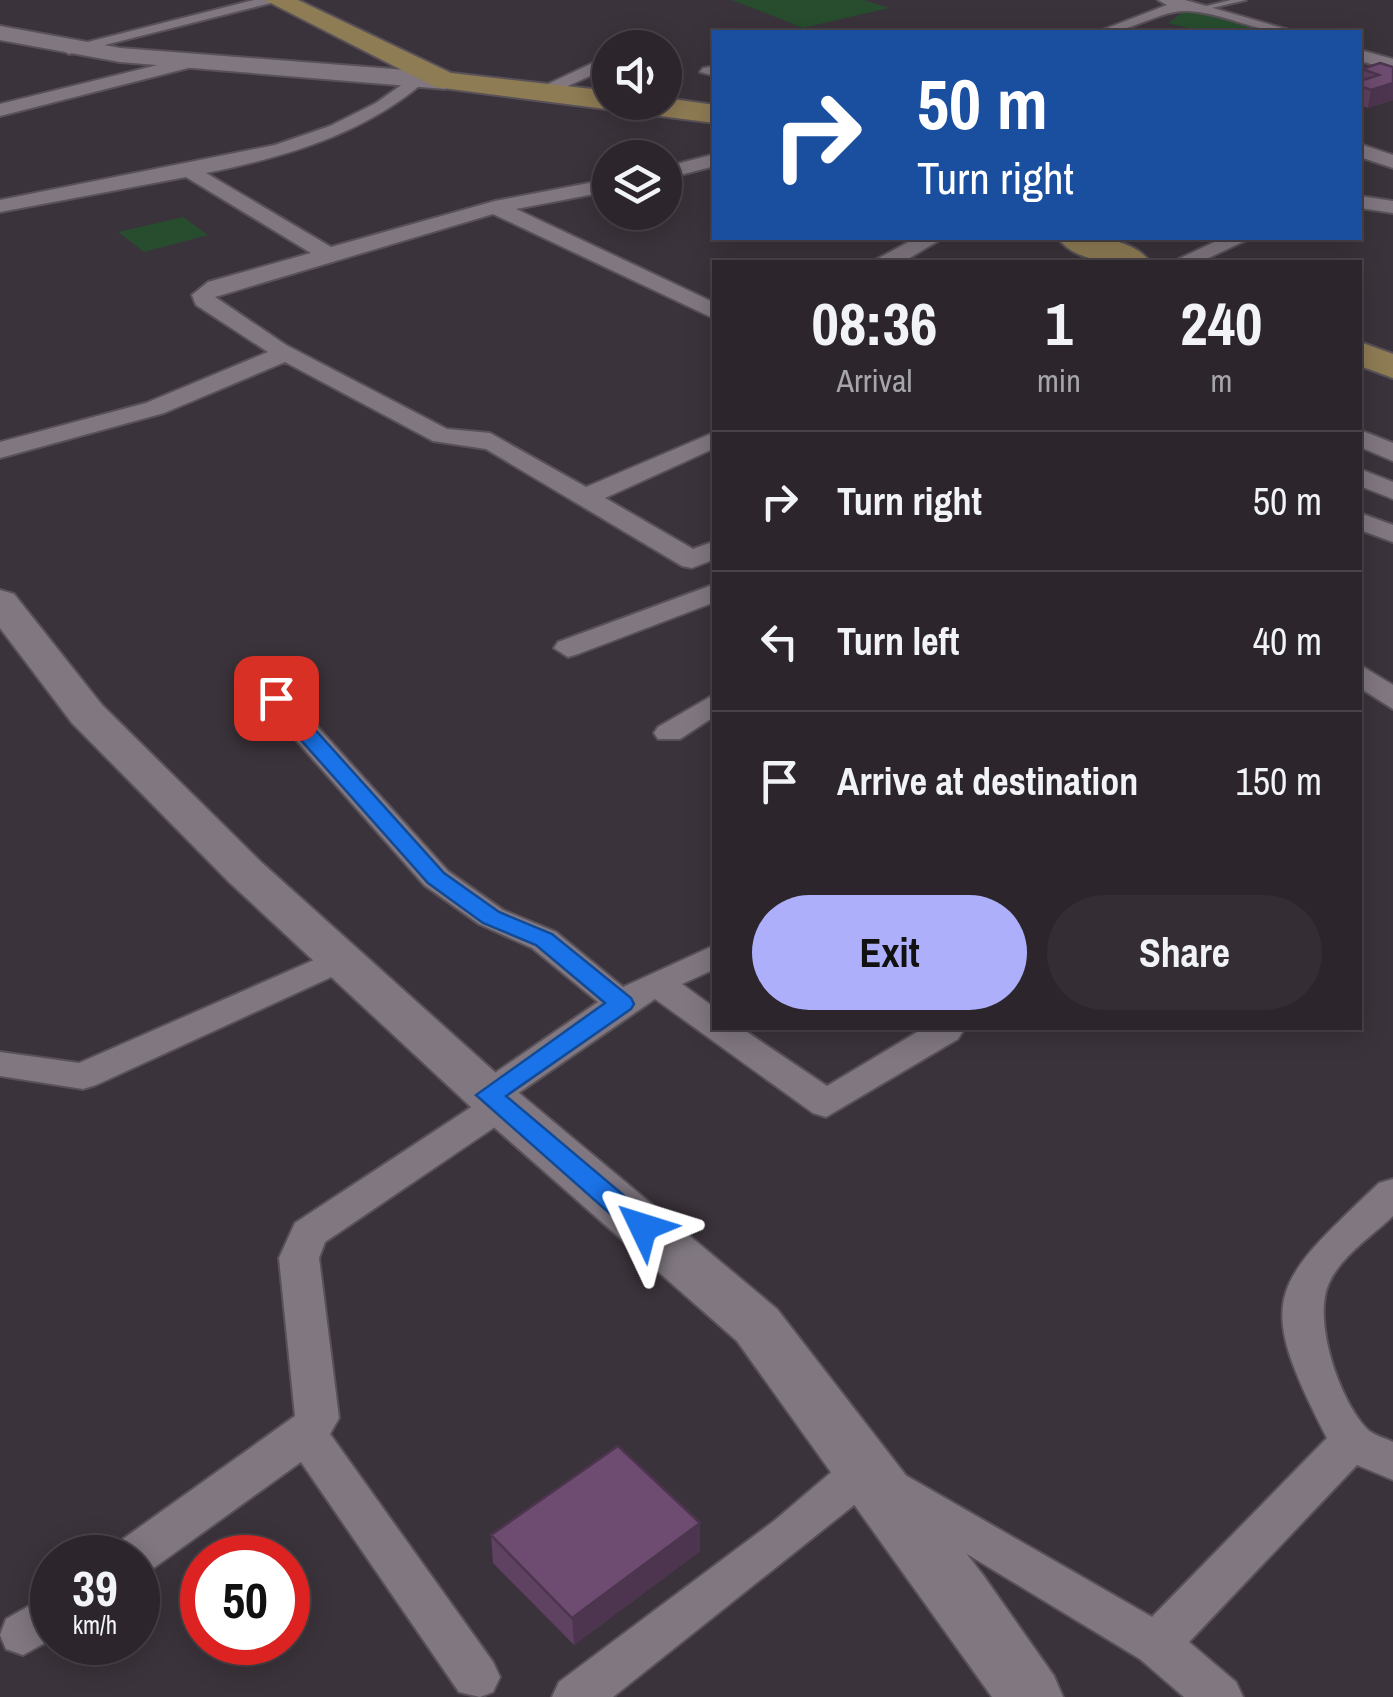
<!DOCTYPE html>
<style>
:root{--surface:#2c262c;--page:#342e34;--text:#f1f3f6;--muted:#a6a5a9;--line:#484348;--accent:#adaffb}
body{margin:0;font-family:"Archivo Narrow",sans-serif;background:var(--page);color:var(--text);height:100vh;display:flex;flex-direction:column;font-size:38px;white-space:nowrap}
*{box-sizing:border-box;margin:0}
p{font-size:32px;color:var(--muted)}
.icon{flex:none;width:55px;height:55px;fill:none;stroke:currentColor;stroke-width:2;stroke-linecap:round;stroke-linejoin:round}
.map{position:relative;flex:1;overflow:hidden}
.sheet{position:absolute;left:712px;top:260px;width:650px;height:770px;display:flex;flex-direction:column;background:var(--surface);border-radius:0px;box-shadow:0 5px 25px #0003,0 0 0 2px var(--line)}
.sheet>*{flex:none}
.banner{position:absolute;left:712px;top:30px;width:650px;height:210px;border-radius:0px;box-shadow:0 5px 25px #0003,0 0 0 2px var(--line);background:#1a4fa0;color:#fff;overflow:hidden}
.tools{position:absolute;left:592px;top:30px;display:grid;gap:20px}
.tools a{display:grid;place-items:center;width:90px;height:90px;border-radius:50%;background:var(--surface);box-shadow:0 5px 25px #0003,0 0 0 2px var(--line);font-size:50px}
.speed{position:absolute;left:30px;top:1535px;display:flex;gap:20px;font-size:50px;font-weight:700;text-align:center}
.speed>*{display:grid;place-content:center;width:130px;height:130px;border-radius:50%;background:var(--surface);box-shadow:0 5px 25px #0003,0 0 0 2px var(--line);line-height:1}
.speed small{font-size:25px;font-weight:400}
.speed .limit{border:15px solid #d22;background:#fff;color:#111}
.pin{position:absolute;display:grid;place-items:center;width:85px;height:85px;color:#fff;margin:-42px;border-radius:20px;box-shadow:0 5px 15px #0006}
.me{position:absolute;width:110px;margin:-55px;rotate:311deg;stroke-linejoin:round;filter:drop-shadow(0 0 8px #0008)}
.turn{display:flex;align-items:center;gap:35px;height:210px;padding:0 40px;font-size:45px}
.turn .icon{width:130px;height:130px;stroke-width:2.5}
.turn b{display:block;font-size:70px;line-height:85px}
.eta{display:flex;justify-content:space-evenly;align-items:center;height:170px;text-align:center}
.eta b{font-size:60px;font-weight:800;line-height:70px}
.cta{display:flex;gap:20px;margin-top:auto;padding:20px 40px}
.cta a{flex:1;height:115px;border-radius:60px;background:var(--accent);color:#111;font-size:40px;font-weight:800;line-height:115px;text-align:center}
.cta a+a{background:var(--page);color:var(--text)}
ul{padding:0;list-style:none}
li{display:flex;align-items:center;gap:30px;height:140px;padding:0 40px;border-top:2px solid var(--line)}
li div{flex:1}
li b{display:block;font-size:38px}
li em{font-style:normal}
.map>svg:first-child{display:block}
.green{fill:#274d2e}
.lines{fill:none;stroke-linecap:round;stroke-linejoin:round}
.service-casing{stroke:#585158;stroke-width:4}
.minor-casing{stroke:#585158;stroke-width:4}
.secondary-casing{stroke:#585158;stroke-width:4}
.primary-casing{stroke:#585158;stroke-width:4}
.service{fill:#807780;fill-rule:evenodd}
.minor{fill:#807780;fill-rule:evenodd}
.secondary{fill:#807780;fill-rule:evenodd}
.primary{fill:#8e7c54;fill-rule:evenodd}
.wall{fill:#5f4161}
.shaded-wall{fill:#4d354f}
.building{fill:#6e4c71;stroke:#4d354f;stroke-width:2.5}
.route{fill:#1a73e8;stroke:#114b97;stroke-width:2.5}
</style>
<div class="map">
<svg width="1393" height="1697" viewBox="0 0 1393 1697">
<rect width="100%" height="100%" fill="#3b333b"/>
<path class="green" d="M732 0H864L889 8 803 28Z
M1190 7 1268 28C1242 36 1193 31 1168 23Z
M183 217 208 235 144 252 118 232Z"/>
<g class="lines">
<defs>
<path id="service" d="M1231 0H1246L1203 10 1199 8Z"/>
<path id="minor" d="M254 0H283L69 54 60 49Z
M1158 0H1185L1296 32C1258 34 1225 13 1188 11 1160 9 1131 34 1097 32L1167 5Z
M1360 50 1393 59V70L1360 61Z
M610 55V67L548 95 533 91Z
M194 56 203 61 200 65 0 116V104Z
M715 66V76L700 72 703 68Z
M417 74 423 75V83C361 135 285 157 206 173L331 247 495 201 610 179V191L516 209 715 303V319L493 214 215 297 286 345 447 429 490 433 586 487 715 432V448L605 498 693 549 715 541V559L692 568 682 566 486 449 433 441 285 362 164 413 0 458V442L146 403 268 352 196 305 192 295 208 282 311 253 186 177 0 212V200L275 145 330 126 376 103Z
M1360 144 1393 155V168L1360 157Z
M715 154V166L665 179V167Z
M1360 196 1393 201V213L1360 208Z
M916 238H943L903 262 877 259Z
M1223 238H1251L1200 262H1172Z
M1360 430 1393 443V461L1360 447Z
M1360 469 1393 482V499L1360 486Z
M1360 513 1393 525V542L1360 530Z
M715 584V602L578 654 568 657 554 648 558 642Z
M1360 665 1393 685V709L1360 688Z
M276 690 287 693 448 871 503 910 556 932 623 987 715 945V969L682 984 715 1008V1028H741L827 1086 924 1028 963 1031 958 1039 826 1117 813 1113 655 999 514 1096 520 1105 514 1114 325 1242 319 1258 339 1418 330 1434 493 1662 500 1677 493 1692 480 1697 459 1692 301 1462 148 1572 138 1575V1558H109L116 1544 295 1416 279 1258 295 1223 476 1104 470 1095 476 1086 598 1002 532 948 479 924 424 885 265 705 261 699Z
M715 694V716L680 739H658L654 733 658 727Z
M339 949 351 952 356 960 351 968 96 1085 83 1089 0 1076V1052L79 1063Z
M1393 1179V1216C1372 1236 1341 1256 1329 1283 1312 1320 1339 1399 1366 1428 1372 1435 1385 1438 1393 1442V1480L1357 1465 1189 1642 1236 1682 1243 1697H1184L1140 1659 868 1494 613 1697H552L559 1682 774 1521 849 1457 865 1452 1152 1617 1327 1438C1254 1296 1270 1287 1379 1183Z
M52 1593V1639L23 1655 6 1649 0 1635 6 1619Z"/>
<path id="secondary" d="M0 26 120 48 445 73 458 81 445 89 120 62 0 40Z
M0 590 14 594 102 705 261 862 507 1083 777 1309 983 1575 1054 1676 1063 1697H992L737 1341 471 1107 229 882 72 723 0 628Z"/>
<path id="primary" d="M265 0H298L451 73 610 91V102H665V98L715 105V123L435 87Z
M1058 238C1085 236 1132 236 1150 262 1122 264 1076 264 1058 238Z
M1360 342 1393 354V378L1360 366Z"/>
</defs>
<use href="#service" class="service-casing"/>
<use href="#minor" class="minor-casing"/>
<use href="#secondary" class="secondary-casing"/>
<use href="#primary" class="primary-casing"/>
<use href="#service" class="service"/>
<use href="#minor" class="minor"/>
<use href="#secondary" class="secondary"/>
<use href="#primary" class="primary"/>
</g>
<path class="wall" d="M1393 67V100L1368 108 1360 105 1362 69Z
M491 1535 700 1551 574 1645 493 1563Z"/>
<path class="shaded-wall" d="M1393 83V100L1368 108 1371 90Z
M700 1523V1551L574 1645 572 1618Z"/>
<path class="building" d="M1380 63 1393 67V83L1371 90 1360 86V81L1379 75 1362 69Z
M618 1446 700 1523 572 1618 491 1535Z"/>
<path class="route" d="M276 692 283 694 444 873 499 912 552 934 631 998 634 1004 631 1009 506 1096 653 1220 657 1227 653 1234H633L476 1095 605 1003 536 945 483 923 428 883 268 703 265 698Z"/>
</svg>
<div class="tools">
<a><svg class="icon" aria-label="sound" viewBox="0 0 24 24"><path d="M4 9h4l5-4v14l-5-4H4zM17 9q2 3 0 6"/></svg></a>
<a><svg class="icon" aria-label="layers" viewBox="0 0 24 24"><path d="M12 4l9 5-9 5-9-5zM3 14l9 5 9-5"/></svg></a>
</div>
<div class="speed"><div>39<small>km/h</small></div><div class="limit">50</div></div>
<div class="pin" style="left:276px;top:698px;background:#d93025"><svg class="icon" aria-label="arrive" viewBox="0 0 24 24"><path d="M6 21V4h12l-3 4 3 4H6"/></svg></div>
<svg class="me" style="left:643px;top:1227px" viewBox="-20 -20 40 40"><path d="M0-17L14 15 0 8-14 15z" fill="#1a73e8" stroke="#fff" stroke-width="4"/></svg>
<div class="banner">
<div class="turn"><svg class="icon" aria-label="right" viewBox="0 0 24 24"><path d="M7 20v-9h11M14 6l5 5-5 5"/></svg><div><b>50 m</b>Turn right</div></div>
</div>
<section class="sheet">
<div class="eta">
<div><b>08:36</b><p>Arrival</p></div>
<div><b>1</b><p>min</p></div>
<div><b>240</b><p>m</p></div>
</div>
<ul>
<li><svg class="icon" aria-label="right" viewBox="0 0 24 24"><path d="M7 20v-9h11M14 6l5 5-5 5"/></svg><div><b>Turn right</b></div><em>50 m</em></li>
<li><svg class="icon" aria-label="left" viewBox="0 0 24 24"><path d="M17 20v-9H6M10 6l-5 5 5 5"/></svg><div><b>Turn left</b></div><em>40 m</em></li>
<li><svg class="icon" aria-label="arrive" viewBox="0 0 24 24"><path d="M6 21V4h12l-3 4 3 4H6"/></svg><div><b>Arrive at destination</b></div><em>150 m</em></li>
</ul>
<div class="cta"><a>Exit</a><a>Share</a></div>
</section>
</div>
